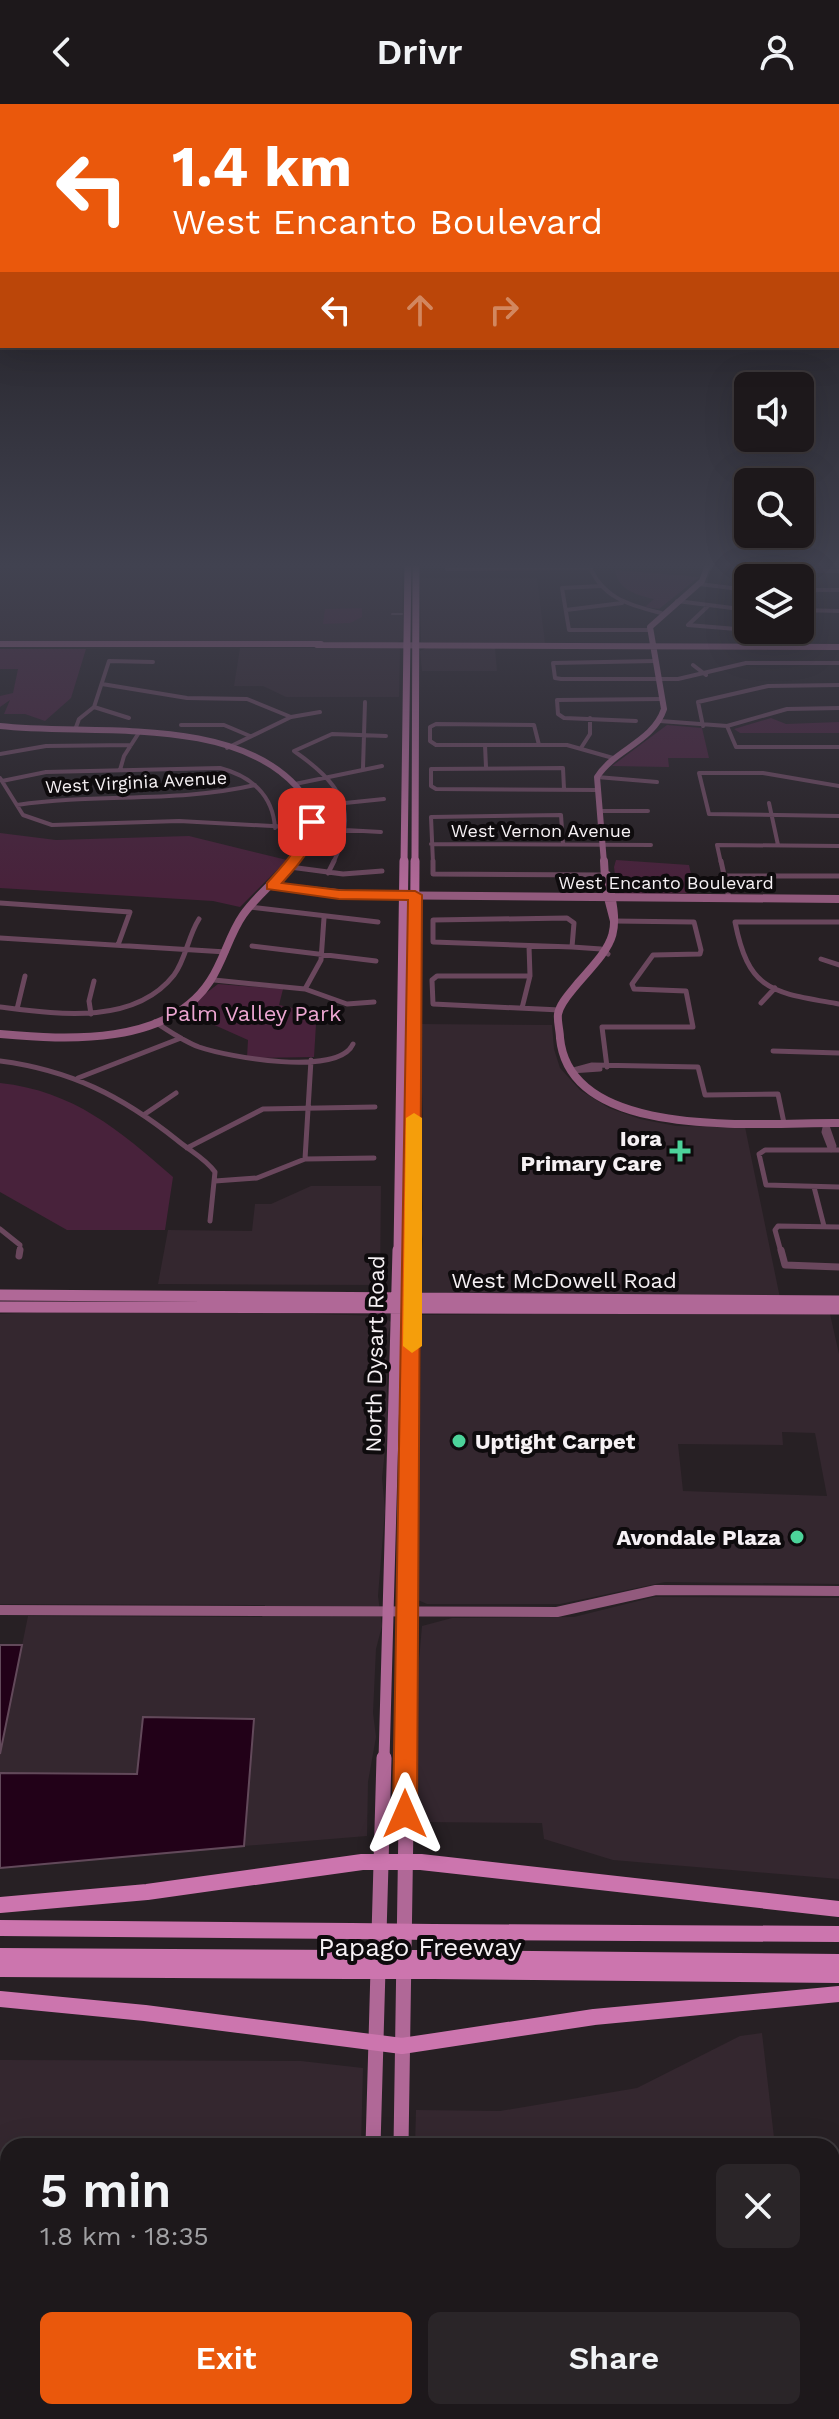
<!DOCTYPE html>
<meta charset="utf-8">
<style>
:root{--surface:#1d181b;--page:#2a2528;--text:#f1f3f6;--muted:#a0a0a3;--line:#3b373a;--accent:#ea580c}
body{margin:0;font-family:"Work Sans",sans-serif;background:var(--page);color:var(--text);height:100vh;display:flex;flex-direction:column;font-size:30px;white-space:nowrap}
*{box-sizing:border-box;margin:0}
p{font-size:26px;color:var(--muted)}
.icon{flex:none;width:44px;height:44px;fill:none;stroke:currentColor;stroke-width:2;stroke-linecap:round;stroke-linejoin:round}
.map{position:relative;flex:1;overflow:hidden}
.sheet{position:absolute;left:0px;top:2034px;width:840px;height:282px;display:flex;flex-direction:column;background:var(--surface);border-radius:24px 24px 0 0;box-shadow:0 8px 32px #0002,0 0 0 2px var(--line)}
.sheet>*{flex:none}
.top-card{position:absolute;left:0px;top:0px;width:840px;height:244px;box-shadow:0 8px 32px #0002,0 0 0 2px var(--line);background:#ea580c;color:#fff;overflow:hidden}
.tools{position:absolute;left:734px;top:268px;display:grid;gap:16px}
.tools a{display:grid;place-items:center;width:80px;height:80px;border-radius:12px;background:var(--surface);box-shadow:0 8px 32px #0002,0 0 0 2px var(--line);font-size:40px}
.pin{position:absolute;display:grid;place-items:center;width:68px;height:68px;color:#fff;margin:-34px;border-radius:16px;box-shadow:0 4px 12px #0006}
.me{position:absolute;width:88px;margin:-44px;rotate:0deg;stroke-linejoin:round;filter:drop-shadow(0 0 6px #0008)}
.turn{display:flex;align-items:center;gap:28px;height:168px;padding:0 40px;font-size:36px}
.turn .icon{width:104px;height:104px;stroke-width:2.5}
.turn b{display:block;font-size:56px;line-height:68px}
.lanes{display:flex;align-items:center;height:76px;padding:0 40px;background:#0003;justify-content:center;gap:40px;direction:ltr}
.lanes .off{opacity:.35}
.round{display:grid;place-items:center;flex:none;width:84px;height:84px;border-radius:12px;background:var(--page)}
.headline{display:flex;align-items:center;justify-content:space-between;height:136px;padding:0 40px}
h1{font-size:48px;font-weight:600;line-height:60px}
.primary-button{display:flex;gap:16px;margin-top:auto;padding:16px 40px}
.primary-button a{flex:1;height:92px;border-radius:12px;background:var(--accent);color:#fff;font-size:32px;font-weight:600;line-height:92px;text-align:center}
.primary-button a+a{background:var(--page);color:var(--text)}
header{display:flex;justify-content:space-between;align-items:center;height:104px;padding:0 40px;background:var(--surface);font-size:36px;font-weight:600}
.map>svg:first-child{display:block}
.built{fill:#34272f;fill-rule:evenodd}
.green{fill:#48223b}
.water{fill:#220118;stroke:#62495a;stroke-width:2}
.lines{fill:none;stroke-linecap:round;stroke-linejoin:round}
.stream{stroke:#62495a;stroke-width:2}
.street-far3{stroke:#6a475d;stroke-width:4}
.street-far2{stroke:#6a475d;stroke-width:5}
.street-far1{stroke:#6a475d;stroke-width:7}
.street{stroke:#6a475d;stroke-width:9}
.secondary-far2{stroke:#925a7d;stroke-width:6}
.secondary-far1{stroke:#925a7d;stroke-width:8}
.secondary{stroke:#925a7d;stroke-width:10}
.primary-far3{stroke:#b06897;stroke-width:7}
.primary-far2{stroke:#b06897;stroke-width:9}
.primary-far1{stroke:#b06897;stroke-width:11}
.primary{stroke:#b06897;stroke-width:15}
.highway{stroke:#cc75ae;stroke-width:16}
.highway-bridge{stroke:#cc75ae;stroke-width:16}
.route{fill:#ea580c;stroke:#983908;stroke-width:2}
.slow{fill:#f59e0b}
.poi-dot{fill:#4cd39a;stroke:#0e0b0d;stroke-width:3}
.labels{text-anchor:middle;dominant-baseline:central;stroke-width:8;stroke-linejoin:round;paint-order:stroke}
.far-street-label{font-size:18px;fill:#f6f1f4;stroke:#0e0b0d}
.park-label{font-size:22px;fill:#eca6d1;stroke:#0e0b0d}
.poi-label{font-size:22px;font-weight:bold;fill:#f6f1f4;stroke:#0e0b0d;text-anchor:end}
.street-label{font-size:22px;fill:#f6f1f4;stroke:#0e0b0d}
.near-street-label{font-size:26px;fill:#f6f1f4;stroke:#0e0b0d}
</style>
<header><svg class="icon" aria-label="back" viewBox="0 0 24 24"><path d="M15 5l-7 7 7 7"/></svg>Drivr<svg class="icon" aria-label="person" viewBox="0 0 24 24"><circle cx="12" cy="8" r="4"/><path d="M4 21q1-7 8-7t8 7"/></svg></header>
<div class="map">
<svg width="839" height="2315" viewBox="0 0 839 2315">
<rect width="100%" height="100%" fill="#272024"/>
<path class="built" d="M0 458H402L403 535 397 539 0 537Z
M420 474H537L545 539 421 538Z
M240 544H400L399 593H286L263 582H234Z
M426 544H495L497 567H422L420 547Z
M419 920 552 921 554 945 560 964 580 986 609 1004 640 1015 676 1022 745 1023 780 1194 423 1191 419 1187 423 1135 419 1117 423 1105 419 1023 423 1012Z
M311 1082H381L380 1181 158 1180 168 1126 252 1127 255 1100H271Z
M39 1208 280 1209 382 1212 391 1218 386 1239 388 1318 382 1374 385 1406 378 1492 382 1522 376 1545 373 1609 376 1633 368 1678 367 1732 244 1742 253 1615 137 1670 0 1669V1650L28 1512 262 1513 265 1501 0 1500V1210Z
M769 1208 830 1210 839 1250V1480L665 1478 560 1500H427L418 1496 421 1211ZM782 1328 815 1329 827 1392 683 1387 678 1340 783 1341Z
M654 1493 839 1494V1775L613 1756 544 1735 542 1719 414 1718V1613L422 1522 452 1514 574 1513Z
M762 1929 775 2042H415L416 2006 500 2007 637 1984 740 1932Z
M0 1956 301 1957 363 1964 361 2042H8V2112H0Z
M79 2308H354V2315H78Z
M406 2308H805L806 2315H406Z"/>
<path class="green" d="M615 466 699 473 659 505 645 503 654 495C636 491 618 486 615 466Z
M362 504V513L350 519 323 520 325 505Z
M0 545H86L71 594 45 617 25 610H4L10 596 0 603V592L13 589 18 565H0Z
M771 614 786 620 839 618V629H740L734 625Z
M667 621 702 624 709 654H668L669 663 612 662Z
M0 729 56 736 189 732 287 756 240 803 213 797 0 784Z
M616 756 689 761 695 789 620 790 617 788 614 763Z
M218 880 283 885 279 901 298 905 316 920 314 953 247 954 248 936 183 907Z
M0 979C74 987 119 1026 173 1073L165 1126H67L0 1088Z"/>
<path class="water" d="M0 1541H22L0 1650Z
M143 1613 254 1615 244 1742 0 1764V1669L137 1670Z"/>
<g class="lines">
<path class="stream" d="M392 510H402"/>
<path class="street-far3" d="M447 458V465L589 464
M588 458C600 493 628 501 661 509
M643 458H679
M742 466 839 467
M699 480 748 486
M601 482 562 484 569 526H649
M736 485 742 466 739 458
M800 486H839
M677 497 748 506
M707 503 688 521 748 526
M566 506 622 499
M800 506 839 507
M749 526 814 525 807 506
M655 557 553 559 555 574 561 575H678L746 559H839
M693 561 706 571
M102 580 187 594 247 595 291 613
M94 603 129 614
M636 617 564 614 558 610 557 596 663 595
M660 617 727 622 787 605 839 604
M436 620 534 621 539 641H436L430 637V623Z
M181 621H224L250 632
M703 622 698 598 768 582 839 581
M727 622 736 643H839
M75 626 79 615 94 603 109 557 153 558
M485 641 486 663
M539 641H567L613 654
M227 644 291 613 320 608
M581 644 590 630V614
M294 647C338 678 361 705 333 759
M294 647 332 630 386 632
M0 650 46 642 131 641
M363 664 365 598
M120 666 124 652 140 627
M597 673 657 678
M0 674 23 711 52 721 179 717 381 728
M2 677 46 668 220 664C251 672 273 691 275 724
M295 680 382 662
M839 682 763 669H699L709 710 839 712
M564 685 563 664 431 665V682L436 685 597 686
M345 699 384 695
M769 699 778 741
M17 701C96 689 177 699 255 681
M600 707H648
M431 740 651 741
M433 759 431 713 561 711 563 740
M721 759 717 741 839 742"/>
<path class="street-far2" d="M433 757V770L605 771
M721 757 729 794
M290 763 343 770 382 767
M328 769 334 757
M724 772H839
M0 799 130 808 118 841
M250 803 378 818
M567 814 574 819 572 843 433 838V816Z
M839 818H735C749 889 773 888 839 900
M0 834 226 848
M252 842 376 857
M572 843 601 845 608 850
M821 855 839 861
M530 872H437L432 876 433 900 560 906
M214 876 305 885 347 900 374 898
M305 885 321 856 324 814
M761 899 775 884
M0 903C56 910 134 922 174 871 186 855 188 832 199 815
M522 904 530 872 529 842
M17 905 25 872
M91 910 89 897 94 877
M155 918C169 927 183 937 199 943 228 953 338 973 353 940
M773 947 839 949
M0 957C70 966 122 992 177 1036 190 1047 205 1054 215 1068L210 1117
M607 963 602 923H693L686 887 634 885 632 880 653 851 700 850 701 846 694 818 614 817
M570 967 592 961 698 963 705 991 778 990 784 1019
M571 967 600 965
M78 974 181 934
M145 1010 176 989
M826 1019 834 1042 831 1046
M826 1019 824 1028 831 1046
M187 1044 263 1005 375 1003
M839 1046H765L759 1050 766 1081 839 1083
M305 1055 311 956
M215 1077 257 1074 305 1055 374 1054
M814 1083 824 1122
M0 1125 20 1141 19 1148
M781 1148 775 1126 778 1122 839 1123"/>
<path class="street-far1" d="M781 1146 785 1161 839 1163
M19 1152 20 1146"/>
<path class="street" d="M0 2260H8
M69 2315 70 2308"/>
<path class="secondary-far2" d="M0 540H321
M317 541 839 543
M0 622C89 632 231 610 297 683 320 709 310 734 291 759
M604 759 597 673C615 645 653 638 664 605L650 523 702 477 709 458"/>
<path class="secondary-far1" d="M604 757 605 775
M607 771C620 831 618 834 578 879 571 888 560 899 558 910 557 917 560 927 560 934 570 1039 764 1018 839 1019
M272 782 355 791 839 795
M607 790 614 817
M0 930C67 936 168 942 210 877 224 856 229 831 243 811 257 791 277 776 293 757"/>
<path class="secondary" d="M0 1506 557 1508 656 1486 839 1487"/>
<path class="primary-far3" d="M404 759 408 458
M415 759 416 458"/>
<path class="primary-far2" d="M398 1148 404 757
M413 1148 415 757"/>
<path class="primary-far1" d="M0 1191 839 1197
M0 1203 839 1205
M384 1656 398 1146
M406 1656 413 1146"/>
<path class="primary" d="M373 2042 384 1654
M401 2042 407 1654
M370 2308V2315
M394 2308V2315"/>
<path class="highway" d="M0 1801 147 1788 362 1758H421L839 1805
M0 1824 351 1827
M433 1828 839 1830
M0 1852 350 1854
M433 1854 839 1858
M0 1865 349 1867
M433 1867 839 1871
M0 1895 145 1909 402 1942 594 1913 839 1890"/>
<path class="highway-bridge" d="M351 1827 433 1828
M350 1854H433
M349 1867H433"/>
</g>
<linearGradient id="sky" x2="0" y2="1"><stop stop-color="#151214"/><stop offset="0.59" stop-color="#414250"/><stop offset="1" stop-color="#414250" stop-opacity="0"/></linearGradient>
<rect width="839" height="782" fill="url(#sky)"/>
<path class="route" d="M312 714 319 718C314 744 299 760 282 779L339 786 415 787 422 791 417 1710 414 1718 405 1721 397 1718 393 1710 408 796 339 795 267 785V779C284 760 300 745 305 718Z"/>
<path class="slow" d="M414 1009 422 1014V1242L412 1249 403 1242 406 1014Z"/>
<g class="poi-dot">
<path d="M676 1035h8v8h8v8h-8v8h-8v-8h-8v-8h8z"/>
<circle cx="459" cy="1337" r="8"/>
<circle cx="797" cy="1433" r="8"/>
</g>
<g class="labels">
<g class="far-street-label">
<text transform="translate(136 678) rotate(-3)">West Virginia Avenue</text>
<text x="541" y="726">West Vernon Avenue</text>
<text x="666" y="778">West Encanto Boulevard</text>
</g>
<g class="park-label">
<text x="253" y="909">Palm Valley Park</text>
</g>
<g class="poi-label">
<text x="662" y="1034">Iora<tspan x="662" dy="25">Primary Care</tspan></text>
<text x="475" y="1337" text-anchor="start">Uptight Carpet</text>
<text x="781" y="1433">Avondale Plaza</text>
</g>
<g class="street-label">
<text x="564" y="1176">West McDowell Road</text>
<text transform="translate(375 1250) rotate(-89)">North Dysart Road</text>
</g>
<g class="near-street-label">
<text x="420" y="1843">Papago Freeway</text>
</g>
</g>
</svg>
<div class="tools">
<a><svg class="icon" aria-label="sound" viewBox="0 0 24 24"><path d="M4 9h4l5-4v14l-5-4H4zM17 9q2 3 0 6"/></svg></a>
<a><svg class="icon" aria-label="search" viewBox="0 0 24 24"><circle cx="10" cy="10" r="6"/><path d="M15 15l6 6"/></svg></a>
<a><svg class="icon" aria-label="layers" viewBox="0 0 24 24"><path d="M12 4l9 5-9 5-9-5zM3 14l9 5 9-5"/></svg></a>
</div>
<div class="pin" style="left:312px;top:718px;background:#d93025"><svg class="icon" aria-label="arrive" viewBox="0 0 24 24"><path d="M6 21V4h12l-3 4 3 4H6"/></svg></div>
<svg class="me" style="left:405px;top:1710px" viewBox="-20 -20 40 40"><path d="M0-17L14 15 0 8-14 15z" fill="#ea580c" stroke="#fff" stroke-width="4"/></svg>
<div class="top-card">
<div class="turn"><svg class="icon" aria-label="left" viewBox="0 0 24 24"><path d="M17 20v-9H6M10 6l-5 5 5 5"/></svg><div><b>1.4 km</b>West Encanto Boulevard</div></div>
<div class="lanes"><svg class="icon" aria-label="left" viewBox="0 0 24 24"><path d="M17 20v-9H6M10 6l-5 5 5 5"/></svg><svg class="icon off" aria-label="ahead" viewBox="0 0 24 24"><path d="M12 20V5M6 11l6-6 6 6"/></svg><svg class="icon off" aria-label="right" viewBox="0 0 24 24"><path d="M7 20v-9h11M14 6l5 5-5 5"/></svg></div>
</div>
<section class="sheet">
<div class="headline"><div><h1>5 min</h1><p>1.8 km · 18:35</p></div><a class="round"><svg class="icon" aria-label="close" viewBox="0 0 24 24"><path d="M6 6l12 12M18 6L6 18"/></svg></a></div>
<div class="primary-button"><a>Exit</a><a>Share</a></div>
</section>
</div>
